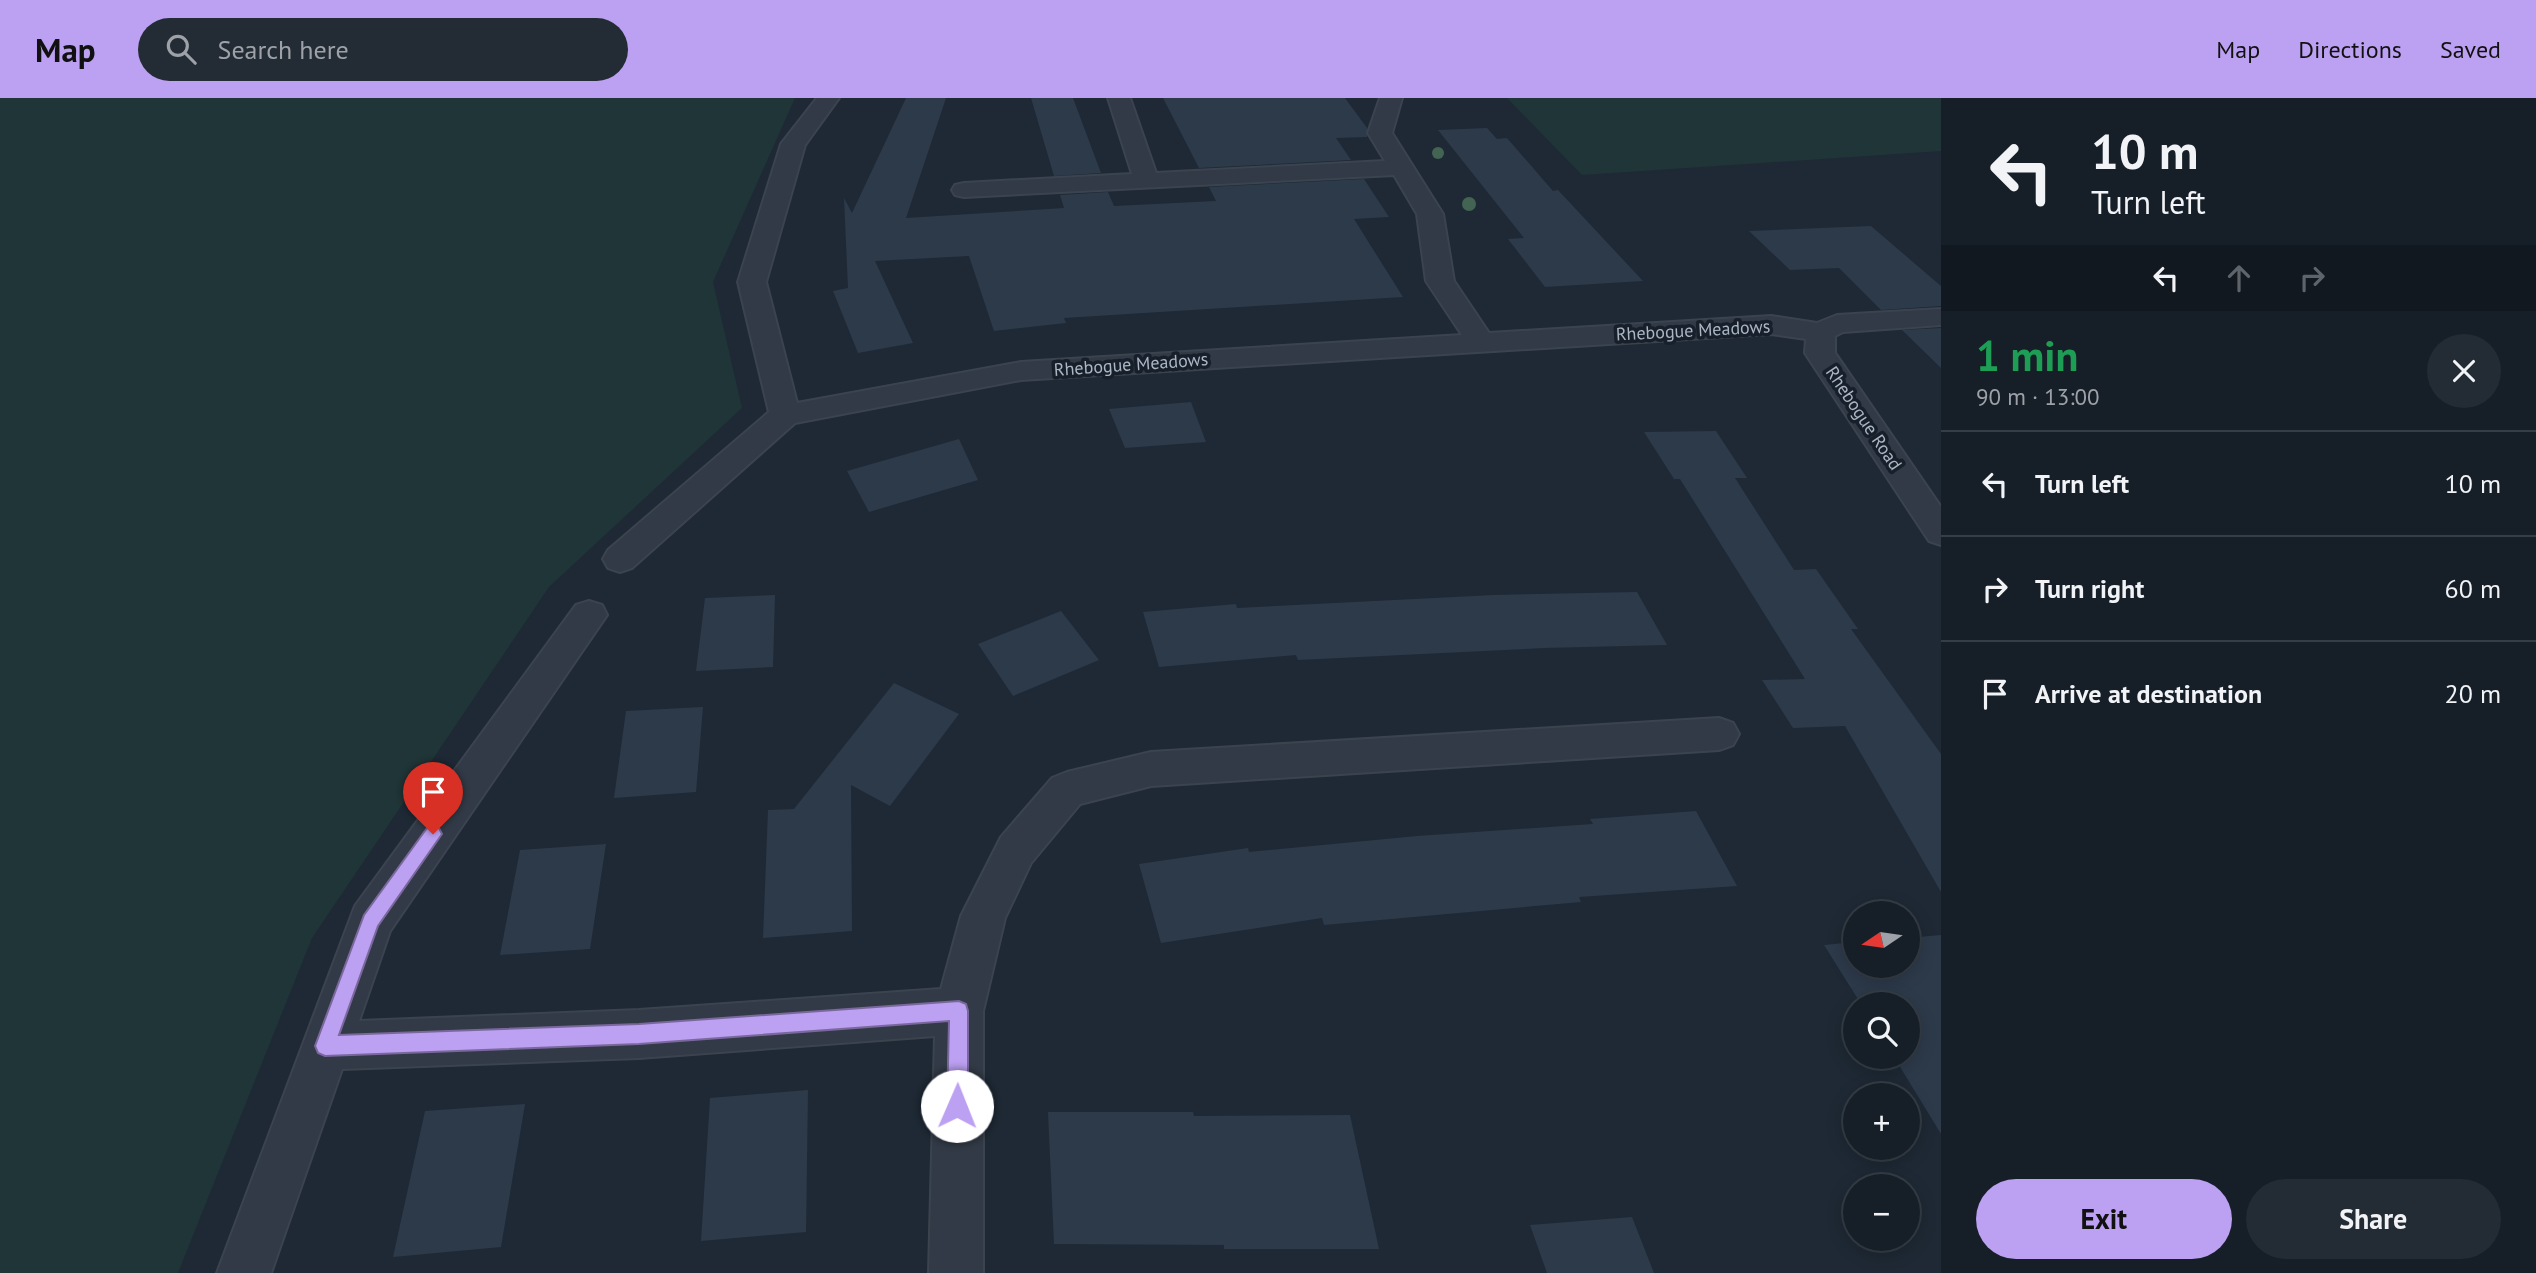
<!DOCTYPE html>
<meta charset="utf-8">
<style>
:root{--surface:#161f28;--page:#232c34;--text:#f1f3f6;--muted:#9ea2a8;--line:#353d45;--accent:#bca0f2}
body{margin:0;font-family:"PT Sans",sans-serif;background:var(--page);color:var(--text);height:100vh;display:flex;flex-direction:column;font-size:26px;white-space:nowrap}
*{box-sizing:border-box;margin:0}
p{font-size:23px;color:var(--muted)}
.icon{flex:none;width:38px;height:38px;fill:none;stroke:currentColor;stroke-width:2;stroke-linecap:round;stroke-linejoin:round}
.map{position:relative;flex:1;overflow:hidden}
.side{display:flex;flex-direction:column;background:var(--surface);width:595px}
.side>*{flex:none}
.top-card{background:#161f28;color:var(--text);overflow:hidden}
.needle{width:46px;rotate:257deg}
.buttons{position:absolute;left:1843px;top:803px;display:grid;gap:14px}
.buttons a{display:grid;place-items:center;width:77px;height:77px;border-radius:50%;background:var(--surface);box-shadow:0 4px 18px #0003,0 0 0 2px var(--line);font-size:35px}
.pin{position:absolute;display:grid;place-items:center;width:60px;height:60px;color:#fff;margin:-72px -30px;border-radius:50% 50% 50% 0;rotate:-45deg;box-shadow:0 0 7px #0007}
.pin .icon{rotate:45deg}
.me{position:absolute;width:77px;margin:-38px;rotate:1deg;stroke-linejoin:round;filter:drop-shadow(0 0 5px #0008)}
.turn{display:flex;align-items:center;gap:24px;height:147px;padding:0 35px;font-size:32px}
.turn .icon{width:91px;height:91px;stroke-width:2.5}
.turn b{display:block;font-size:49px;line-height:60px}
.lanes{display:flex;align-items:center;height:66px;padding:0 35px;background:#0003;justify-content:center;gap:35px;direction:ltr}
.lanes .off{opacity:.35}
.round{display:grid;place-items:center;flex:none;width:74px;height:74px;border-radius:37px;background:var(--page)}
.head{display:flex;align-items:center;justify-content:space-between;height:119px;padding:0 35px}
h1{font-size:42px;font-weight:700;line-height:52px;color:#1e9e55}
.action{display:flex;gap:14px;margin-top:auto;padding:14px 35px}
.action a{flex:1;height:80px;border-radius:42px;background:var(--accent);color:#111;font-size:28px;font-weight:700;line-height:80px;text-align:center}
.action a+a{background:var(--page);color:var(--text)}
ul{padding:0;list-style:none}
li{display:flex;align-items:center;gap:21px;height:105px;padding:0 35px;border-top:2px solid var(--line)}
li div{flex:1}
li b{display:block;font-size:26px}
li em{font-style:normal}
header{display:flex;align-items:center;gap:42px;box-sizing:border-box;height:98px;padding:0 35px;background:var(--accent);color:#111}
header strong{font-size:33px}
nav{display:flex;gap:38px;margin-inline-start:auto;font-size:24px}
.search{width:490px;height:63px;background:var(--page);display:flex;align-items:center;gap:18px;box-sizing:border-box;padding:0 24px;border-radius:38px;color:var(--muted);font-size:26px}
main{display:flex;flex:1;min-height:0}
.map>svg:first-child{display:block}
.green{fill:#203537}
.building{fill:#2d3a4a}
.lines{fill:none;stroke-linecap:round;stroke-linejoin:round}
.street-casing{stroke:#3b434f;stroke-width:4}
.street{fill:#313a46;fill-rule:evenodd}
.tree{fill:#436453}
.route{fill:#bca0f2;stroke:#7a689d;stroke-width:2}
.labels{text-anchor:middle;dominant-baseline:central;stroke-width:7;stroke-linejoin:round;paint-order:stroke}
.far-street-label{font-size:18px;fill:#abb5c4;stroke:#17202a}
</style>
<header>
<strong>Map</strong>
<div class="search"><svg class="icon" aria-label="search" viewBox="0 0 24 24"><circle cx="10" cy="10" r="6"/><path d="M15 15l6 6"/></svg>Search here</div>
<nav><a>Map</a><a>Directions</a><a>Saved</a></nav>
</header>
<main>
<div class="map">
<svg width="1941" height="1175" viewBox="0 0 1941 1175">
<rect width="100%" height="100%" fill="#1e2935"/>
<path class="green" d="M0 0H795L713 184 742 310 549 489 312 840 178 1175H0Z
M1507 0H1941V53L1582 77Z"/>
<path class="building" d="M906 0H946L906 120 1064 110 1060 97 1108 94 1114 108 1216 103 1209 89 1364 81 1389 119 1354 121 1403 199 1064 220 1066 225 994 233 969 158 875 163 913 245 858 255 833 193 848 190 844 100 852 115Z
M1031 0H1073L1101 75 1054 78Z
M1163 0H1345L1367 30V39L1336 40 1351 62 1199 70Z
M1487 30 1497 41 1507 40 1553 93 1558 92 1643 183 1545 189 1508 141 1524 140 1438 32Z
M1871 128 1941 188V208L1881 212 1839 170 1790 172 1749 133Z
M1941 230V270L1902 232Z
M1191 304 1206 344 1125 350 1109 311Z
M1716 333 1747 380H1735L1794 472 1816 471 1858 531H1851L1941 656V794L1845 628 1793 630 1762 582 1805 581 1680 381H1674L1644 334Z
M959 341 978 382 869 414 847 373Z
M1637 494 1667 547 1544 550 1298 562 1296 557 1159 569 1143 514 1236 506 1237 510 1494 497Z
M775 497 773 569 696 573 705 500Z
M1061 513 1099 562 1013 598 978 546Z
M894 585 959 616 890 708 851 687 852 833 763 840 768 712 794 711Z
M703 609 696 694 614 700 626 613Z
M1696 713 1737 788 1579 799 1581 804 1324 827 1322 820 1161 845 1139 766 1248 750 1249 754 1417 738 1593 726 1590 721Z
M606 746 590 851 500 857 520 752Z
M1941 837V1036L1894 959H1908V906H1861L1824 847 1855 844V868H1908V840Z
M808 992 806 1134 701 1143 710 1000Z
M525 1006 501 1149 393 1159 425 1013Z
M1048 1014H1193L1194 1018 1350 1017 1379 1151H1224V1147L1054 1146Z
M1632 1119 1654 1175H1547L1530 1127Z"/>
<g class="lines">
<defs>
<path id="street" d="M817 0H839L805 47 766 184 797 305 1021 264 1462 237 1426 183 1417 116 1394 77 964 99 955 97 952 92 955 87 964 85 1132 76 1108 0H1130L1156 75 1385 63 1368 35 1380 0H1402L1392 35 1443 116 1454 183 1489 235 1771 218 1817 225 1837 217 1941 211V227L1843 234 1835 238V255L1941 409V447L1929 443 1805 255 1806 241 1771 236 1021 282 795 325 632 470 620 474 608 470 603 461 608 452 769 314 738 184 781 46Z
M589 503 602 507 607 517 390 833 359 923 639 912 941 891 961 818 1001 739 1052 680 1067 674 1151 654 1719 620 1733 625 1739 636 1733 647 1719 652 1151 688 1080 706 1031 765 1005 820 983 913V1175H929L935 938 639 960 342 971 271 1175H217L355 808 576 507Z"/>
</defs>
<use href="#street" class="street-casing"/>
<use href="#street" class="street"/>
</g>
<g class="tree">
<circle cx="1438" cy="55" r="6"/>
<circle cx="1469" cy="106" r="7"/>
</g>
<path class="route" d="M433 728 439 730 442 736 378 828 339 937 639 926 959 903 966 906 968 913V1008L965 1015 957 1018 950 1015 947 1008 949 923 639 946 325 958 318 955 315 948 364 817 427 730Z"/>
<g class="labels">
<g class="far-street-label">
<text transform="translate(1693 232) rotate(-3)">Rhebogue Meadows</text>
<text transform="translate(1131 266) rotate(-4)">Rhebogue Meadows</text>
<text transform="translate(1864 320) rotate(56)">Rhebogue Road</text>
</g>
</g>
</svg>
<div class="buttons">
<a><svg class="needle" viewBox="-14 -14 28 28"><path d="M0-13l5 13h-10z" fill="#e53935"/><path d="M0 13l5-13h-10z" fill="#9ea2a8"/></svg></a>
<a><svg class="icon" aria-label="search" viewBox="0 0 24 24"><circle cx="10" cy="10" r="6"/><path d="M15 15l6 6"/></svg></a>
<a>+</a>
<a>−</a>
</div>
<div class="pin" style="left:433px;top:736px;background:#d93025"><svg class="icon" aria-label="arrive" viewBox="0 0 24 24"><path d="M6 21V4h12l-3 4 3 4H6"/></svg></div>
<svg class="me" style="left:957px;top:1008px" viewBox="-20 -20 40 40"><circle r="19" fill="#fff"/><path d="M0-13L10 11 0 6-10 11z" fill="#bca0f2"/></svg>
</div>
<section class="side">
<div class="top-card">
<div class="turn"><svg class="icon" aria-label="left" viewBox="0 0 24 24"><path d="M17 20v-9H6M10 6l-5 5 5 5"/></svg><div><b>10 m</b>Turn left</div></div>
<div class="lanes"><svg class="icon" aria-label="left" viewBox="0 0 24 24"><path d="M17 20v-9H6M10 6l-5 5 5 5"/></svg><svg class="icon off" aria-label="ahead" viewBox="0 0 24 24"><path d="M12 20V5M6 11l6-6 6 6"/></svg><svg class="icon off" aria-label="right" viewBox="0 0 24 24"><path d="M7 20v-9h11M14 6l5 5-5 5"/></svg></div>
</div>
<div class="head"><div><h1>1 min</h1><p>90 m · 13:00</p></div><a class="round"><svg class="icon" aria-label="close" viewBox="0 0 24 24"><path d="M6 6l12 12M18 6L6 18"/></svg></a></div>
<ul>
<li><svg class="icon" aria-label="left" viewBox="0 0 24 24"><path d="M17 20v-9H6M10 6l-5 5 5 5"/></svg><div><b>Turn left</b></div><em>10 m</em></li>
<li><svg class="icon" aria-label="right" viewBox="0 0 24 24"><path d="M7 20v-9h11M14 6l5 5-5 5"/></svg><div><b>Turn right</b></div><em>60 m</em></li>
<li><svg class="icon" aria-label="arrive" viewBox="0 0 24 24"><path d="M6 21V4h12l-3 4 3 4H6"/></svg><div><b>Arrive at destination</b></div><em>20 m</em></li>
</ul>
<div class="action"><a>Exit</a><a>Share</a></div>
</section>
</main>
